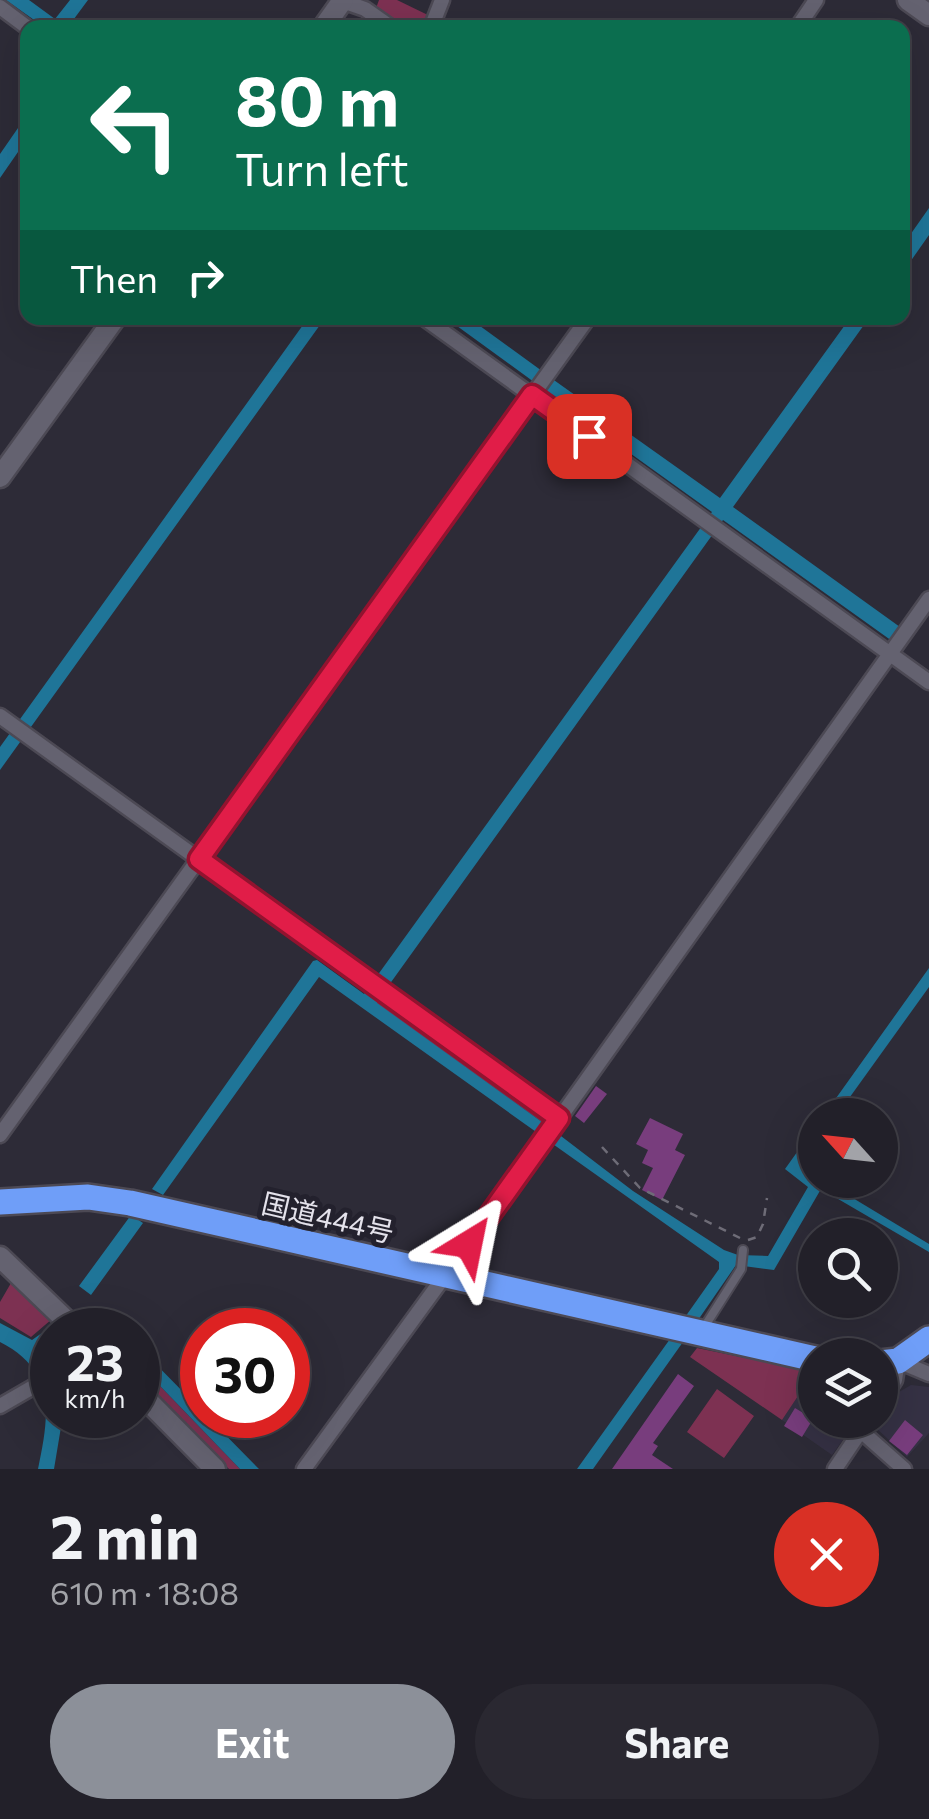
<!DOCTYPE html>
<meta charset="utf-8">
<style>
:root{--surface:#222029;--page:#2a2831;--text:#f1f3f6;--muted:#a2a3a8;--line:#3f3e46;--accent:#8c9099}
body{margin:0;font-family:Commissioner,"Noto Sans JP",sans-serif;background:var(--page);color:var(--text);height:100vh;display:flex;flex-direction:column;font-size:38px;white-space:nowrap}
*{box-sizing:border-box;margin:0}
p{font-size:32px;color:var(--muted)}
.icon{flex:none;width:55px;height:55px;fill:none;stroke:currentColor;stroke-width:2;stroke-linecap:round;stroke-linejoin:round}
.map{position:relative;height:1469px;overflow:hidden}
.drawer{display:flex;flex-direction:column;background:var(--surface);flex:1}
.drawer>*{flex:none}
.banner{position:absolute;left:20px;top:20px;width:890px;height:305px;border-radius:20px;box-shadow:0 10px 40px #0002,0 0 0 2px var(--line);background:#0b6e4f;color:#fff;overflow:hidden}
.needle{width:65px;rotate:297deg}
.buttons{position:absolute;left:798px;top:1098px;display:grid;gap:20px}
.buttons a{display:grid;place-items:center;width:100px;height:100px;border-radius:50%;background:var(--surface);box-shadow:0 10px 40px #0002,0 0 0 2px var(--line);font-size:50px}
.speed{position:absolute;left:30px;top:1308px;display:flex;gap:20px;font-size:50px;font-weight:700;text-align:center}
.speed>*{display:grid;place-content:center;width:130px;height:130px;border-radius:50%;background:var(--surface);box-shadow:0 10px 40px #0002,0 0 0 2px var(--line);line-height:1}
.speed small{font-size:25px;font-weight:400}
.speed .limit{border:15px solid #d22;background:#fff;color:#111}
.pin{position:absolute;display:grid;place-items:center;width:85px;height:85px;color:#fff;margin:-42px;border-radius:20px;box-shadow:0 5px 15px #0006}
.me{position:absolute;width:110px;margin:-55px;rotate:35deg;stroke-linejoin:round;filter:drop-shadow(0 0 8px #0008)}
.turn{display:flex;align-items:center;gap:35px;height:210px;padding:0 50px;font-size:45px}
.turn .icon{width:130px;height:130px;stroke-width:2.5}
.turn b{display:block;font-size:70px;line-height:85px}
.then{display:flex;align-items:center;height:95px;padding:0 50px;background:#0003;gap:20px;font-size:38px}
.round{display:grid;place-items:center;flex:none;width:105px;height:105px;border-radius:52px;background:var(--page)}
.head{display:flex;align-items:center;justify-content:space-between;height:170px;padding:0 50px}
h1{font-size:60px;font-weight:700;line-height:75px}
.cta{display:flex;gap:20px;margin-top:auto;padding:20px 50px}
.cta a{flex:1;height:115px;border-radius:60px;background:var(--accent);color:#fff;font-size:40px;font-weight:700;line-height:115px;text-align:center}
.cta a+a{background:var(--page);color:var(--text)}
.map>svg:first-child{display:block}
.built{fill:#353144}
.green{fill:#7d3152}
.water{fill:#1f7598}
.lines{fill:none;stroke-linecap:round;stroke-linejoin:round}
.stream{stroke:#1f7598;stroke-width:4}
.building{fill:#783d7d}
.lane-casing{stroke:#4c4954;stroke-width:12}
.street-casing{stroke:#4c4954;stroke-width:19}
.secondary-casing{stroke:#4c4954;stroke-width:25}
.highway-casing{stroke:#4c4954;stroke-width:30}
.path{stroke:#6e6c77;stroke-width:2.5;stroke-dasharray:8 8;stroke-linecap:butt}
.lane{stroke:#646270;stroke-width:8}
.street{stroke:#646270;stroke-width:14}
.secondary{stroke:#646270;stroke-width:20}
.highway{stroke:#6f9ef8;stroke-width:25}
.route-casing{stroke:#92132f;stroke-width:25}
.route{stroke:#e11d48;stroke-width:18}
.labels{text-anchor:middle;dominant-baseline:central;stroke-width:10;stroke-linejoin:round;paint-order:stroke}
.street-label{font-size:28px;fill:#e4e2eb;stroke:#23212d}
</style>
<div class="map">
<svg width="929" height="1469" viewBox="0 0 929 1469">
<rect width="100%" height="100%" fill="#2d2b37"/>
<path class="built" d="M814 1372 815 1420H857L832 1455 782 1420Z
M911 1385 929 1387V1433L907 1457 873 1425 899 1392Z"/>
<path class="green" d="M379 0H397L432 17 429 27H399L375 11Z
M381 996 549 1119 546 1125 376 1003Z
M11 1283 52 1319 31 1337 0 1318V1302Z
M697 1348 814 1372 782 1420 690 1357Z
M138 1363 240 1469H229L138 1378Z
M717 1389 754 1416 724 1458 687 1432Z"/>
<path class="water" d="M6 0H29L55 19 70 0H88L68 27H44Z
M27 115V139L0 178V154Z
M929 208V235L903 272V245Z
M308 318H325L0 770V747Z
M446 318H469L542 371 534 382Z
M850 318H869L733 507 900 627 892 641 723 520 389 985 377 976 712 512 542 390 551 378 720 498Z
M317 960 364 994 369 988 381 996 377 1003 546 1125 539 1134 319 977 163 1195 152 1189 313 961Z
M929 968V987L837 1115H824Z
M815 1127V1145L800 1167 815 1180 828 1183 929 1244V1252L821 1189 774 1270 736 1265 696 1323 683 1320 719 1269V1262L550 1142 557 1133 633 1191 724 1250 738 1255 768 1256 808 1187 785 1169Z
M131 1215 143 1223 91 1295 79 1286Z
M0 1323 32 1340 49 1328 52 1332 44 1349 52 1364V1415H63L54 1469H38C49 1416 57 1371 0 1342Z
M670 1339 683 1342 593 1469H577Z
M138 1346 259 1469H240L138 1363Z"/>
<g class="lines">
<path class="stream" d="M925 0 929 3"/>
</g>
<path class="building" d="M596 1086 607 1094 584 1123 575 1116Z
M650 1118 683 1134 675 1150 685 1155 662 1200 642 1190 653 1168 642 1163 648 1150 636 1144Z
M678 1374 694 1386 653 1443 658 1446 652 1455 673 1469H612Z
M795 1408 813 1419 802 1437 784 1426Z
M905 1420 923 1435 907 1455 889 1441Z"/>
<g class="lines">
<defs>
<path id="lane" d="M703 1329 741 1269 743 1250"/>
<path id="street" d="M342 1 365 9 392 28
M0 7 28 28
M431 28 442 0
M797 28 816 0
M424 318 929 682
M0 716 559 1119 304 1469
M559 1119 929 599
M0 1135 588 318
M880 1403 895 1380 898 1361 929 1374
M0 1406 52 1376
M861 1431 904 1469
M835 1469 868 1420"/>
<path id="secondary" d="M908 0 929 15
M323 28 343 0
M0 477 115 318
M0 1257 76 1330
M138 1391 215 1469"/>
<path id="highway" d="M0 1202 88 1197 130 1203 815 1359
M880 1363 898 1361 929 1339"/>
</defs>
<use href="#lane" class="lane-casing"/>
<use href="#street" class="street-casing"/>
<use href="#secondary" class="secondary-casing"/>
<use href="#highway" class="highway-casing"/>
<path class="path" d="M602 1147 640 1188 740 1238
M748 1240 757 1237 763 1224 767 1198"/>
<use href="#lane" class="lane"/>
<use href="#street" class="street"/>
<use href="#secondary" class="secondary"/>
<use href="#highway" class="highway"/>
</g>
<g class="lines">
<defs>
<path id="route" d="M469 1244 559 1118 199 859 532 395 589 436"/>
</defs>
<use href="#route" class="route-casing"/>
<use href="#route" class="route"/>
</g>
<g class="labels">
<g class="street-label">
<text transform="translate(328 1217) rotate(13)">国道444号</text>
</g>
</g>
</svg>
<div class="buttons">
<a><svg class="needle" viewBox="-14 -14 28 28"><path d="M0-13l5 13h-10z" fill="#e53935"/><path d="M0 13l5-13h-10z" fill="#a2a3a8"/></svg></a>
<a><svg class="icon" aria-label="search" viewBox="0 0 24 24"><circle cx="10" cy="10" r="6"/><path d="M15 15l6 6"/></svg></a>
<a><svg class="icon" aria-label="layers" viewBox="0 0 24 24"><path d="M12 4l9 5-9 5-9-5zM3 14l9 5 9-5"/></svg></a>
</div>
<div class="speed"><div>23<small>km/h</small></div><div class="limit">30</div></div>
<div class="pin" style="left:589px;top:436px;background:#d93025"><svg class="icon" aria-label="arrive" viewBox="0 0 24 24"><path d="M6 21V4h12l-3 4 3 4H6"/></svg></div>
<svg class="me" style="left:469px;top:1244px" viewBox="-20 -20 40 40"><path d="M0-17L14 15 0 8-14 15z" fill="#e11d48" stroke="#fff" stroke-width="4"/></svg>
<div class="banner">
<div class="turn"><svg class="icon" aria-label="left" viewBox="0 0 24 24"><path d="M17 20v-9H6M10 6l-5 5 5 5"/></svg><div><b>80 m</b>Turn left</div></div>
<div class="then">Then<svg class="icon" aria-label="right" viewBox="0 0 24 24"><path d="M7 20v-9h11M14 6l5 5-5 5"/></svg></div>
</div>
</div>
<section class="drawer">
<div class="head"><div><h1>2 min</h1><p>610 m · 18:08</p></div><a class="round" style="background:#d93025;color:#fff"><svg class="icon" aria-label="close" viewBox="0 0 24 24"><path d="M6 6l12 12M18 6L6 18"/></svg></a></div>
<div class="cta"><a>Exit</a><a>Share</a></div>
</section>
